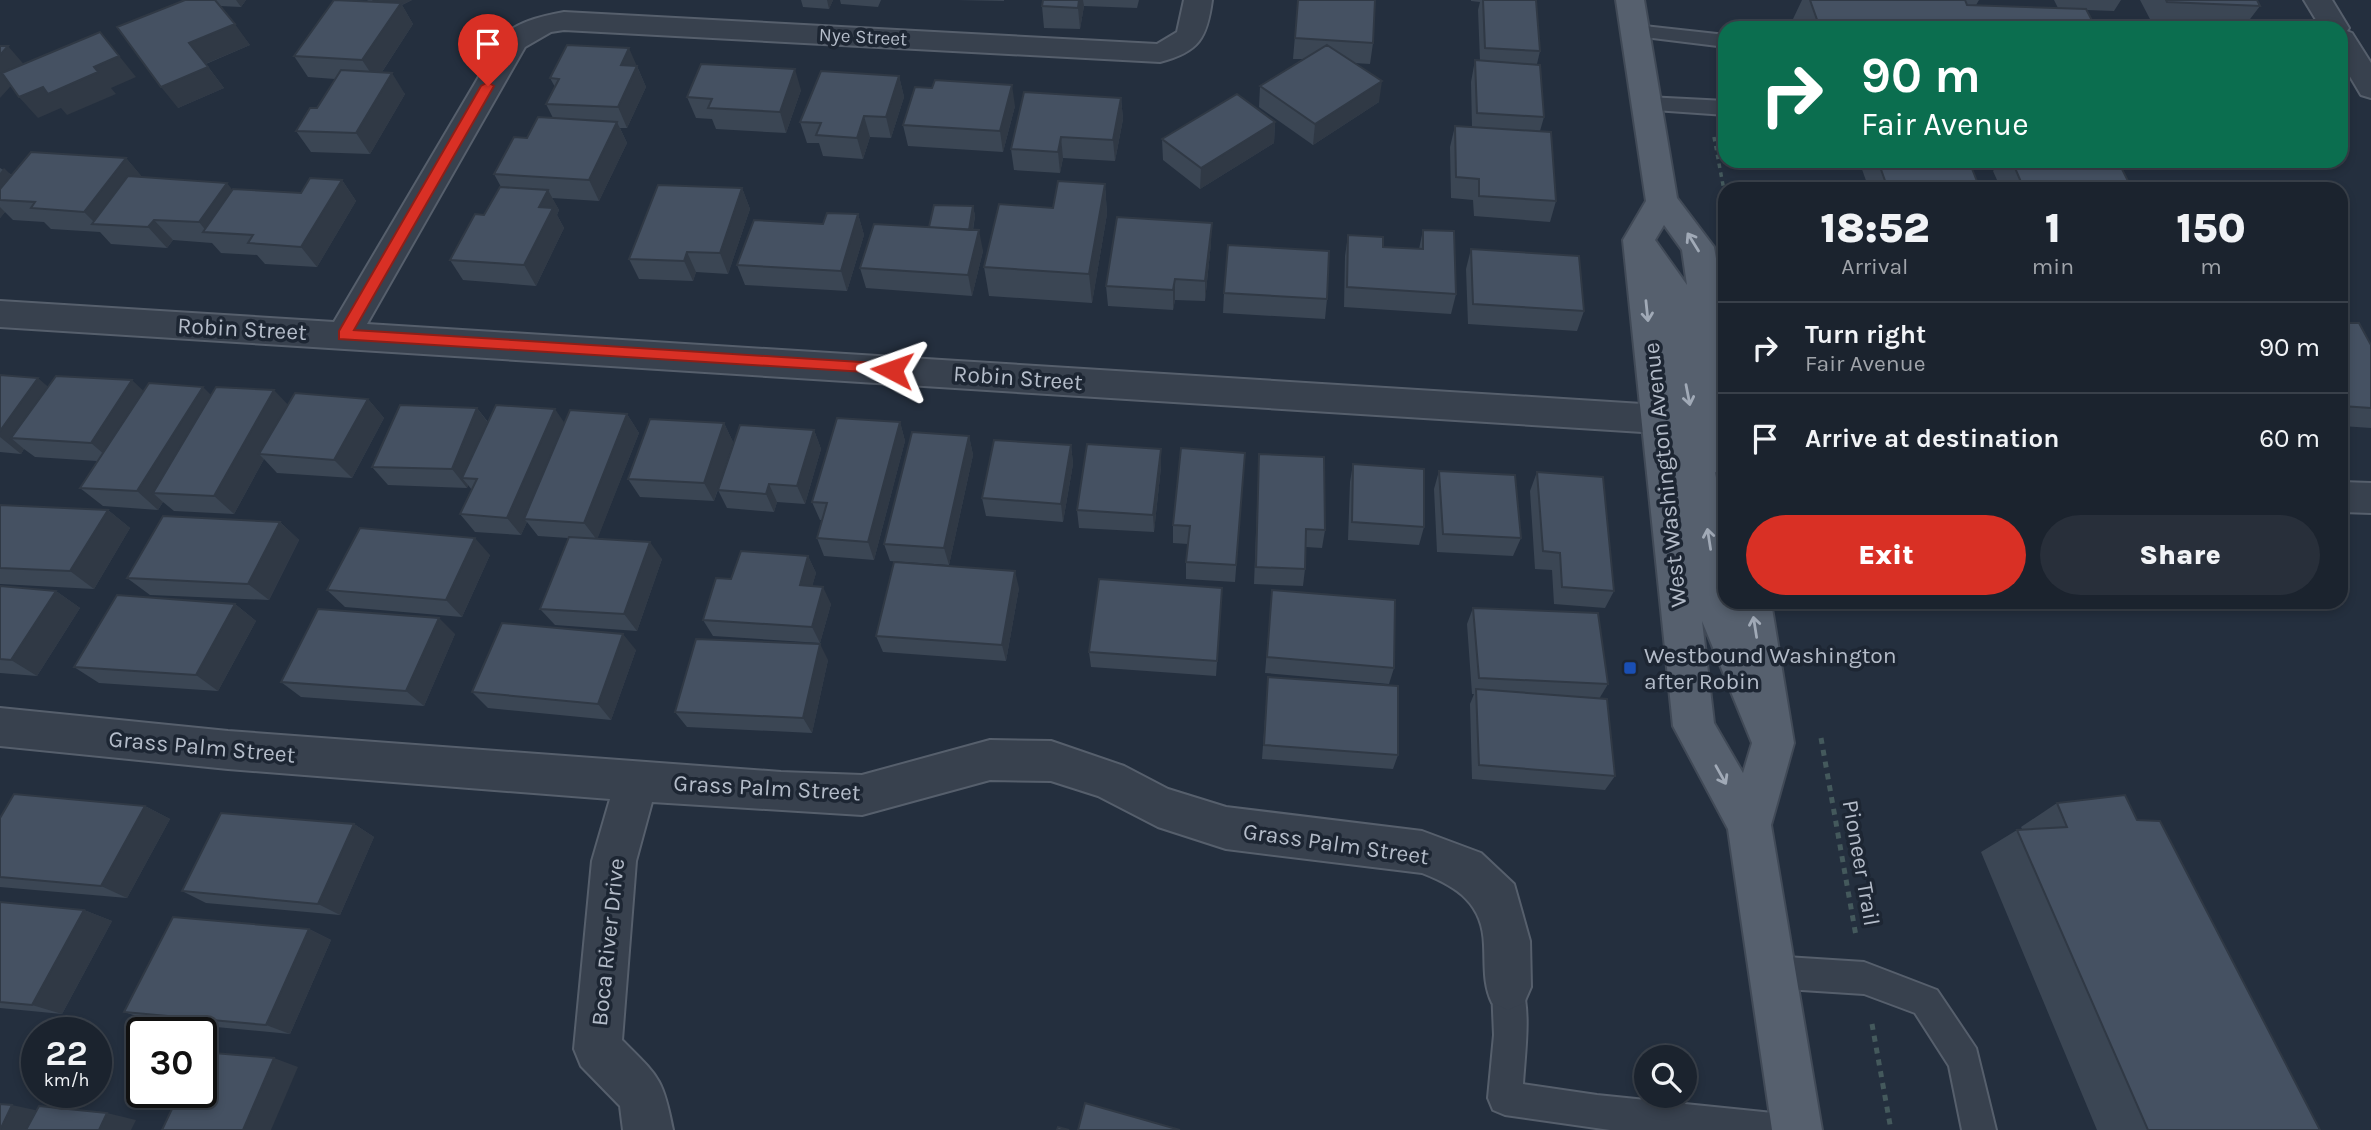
<!DOCTYPE html>
<style>
:root{--surface:#1b232e;--page:#282f3a;--text:#f1f3f6;--muted:#a0a4aa;--line:#39404a;--accent:#d93025}
body{margin:0;font-family:Karla,sans-serif;background:var(--page);color:var(--text);height:100vh;display:flex;flex-direction:column;font-size:26px;white-space:nowrap}
*{box-sizing:border-box;margin:0}
p{font-size:23px;color:var(--muted)}
.icon{flex:none;width:38px;height:38px;fill:none;stroke:currentColor;stroke-width:2;stroke-linecap:round;stroke-linejoin:round}
.map{position:relative;flex:1;overflow:hidden}
.panel{position:absolute;left:1718px;top:182px;width:630px;height:427px;display:flex;flex-direction:column;background:var(--surface);border-radius:21px;box-shadow:0 4px 10px #0003,0 0 0 2px var(--line)}
.panel>*{flex:none}
.guide{position:absolute;left:1718px;top:21px;width:630px;height:147px;border-radius:21px;box-shadow:0 4px 10px #0003,0 0 0 2px var(--line);background:#0b6e4f;color:#fff;overflow:hidden}
.fabs{position:absolute;left:1634px;top:1045px;display:grid;gap:14px}
.fabs a{display:grid;place-items:center;width:63px;height:63px;border-radius:50%;background:var(--surface);box-shadow:0 4px 10px #0003,0 0 0 2px var(--line);font-size:35px}
.speed{position:absolute;left:21px;top:1017px;display:flex;gap:14px;font-size:35px;font-weight:700;text-align:center}
.speed>*{display:grid;place-content:center;width:91px;height:91px;border-radius:50%;background:var(--surface);box-shadow:0 4px 10px #0003,0 0 0 2px var(--line);line-height:1}
.speed small{font-size:18px;font-weight:400}
.speed .limit{border:4px solid #111;border-radius:10px;background:#fff;color:#111}
.pin{position:absolute;display:grid;place-items:center;width:60px;height:60px;color:#fff;margin:-72px -30px;border-radius:50% 50% 50% 0;rotate:-45deg;box-shadow:0 0 7px #0007}
.pin .icon{rotate:45deg}
.me{position:absolute;width:77px;margin:-38px;rotate:274deg;stroke-linejoin:round;filter:drop-shadow(0 0 5px #0008)}
.turn{display:flex;align-items:center;gap:24px;height:147px;padding:0 28px;font-size:32px}
.turn .icon{width:91px;height:91px;stroke-width:2.5}
.turn b{display:block;font-size:49px;line-height:60px}
.eta{display:flex;justify-content:space-evenly;align-items:center;height:119px;text-align:center}
.eta b{font-size:42px;font-weight:800;line-height:49px}
.primary-button{display:flex;gap:14px;margin-top:auto;padding:14px 28px}
.primary-button a{flex:1;height:80px;border-radius:42px;background:var(--accent);color:#fff;font-size:28px;font-weight:800;line-height:80px;text-align:center}
.primary-button a+a{background:var(--page);color:var(--text)}
ul{padding:0;list-style:none}
li{display:flex;align-items:center;gap:21px;height:91px;padding:0 28px;border-top:2px solid var(--line)}
li div{flex:1}
li b{display:block;font-size:26px}
li em{font-style:normal}
.map>svg:first-child{display:block}
.lines{fill:none;stroke-linecap:round;stroke-linejoin:round}
.lane-casing{stroke:#565f6c;stroke-width:4}
.street-casing{stroke:#565f6c;stroke-width:4}
.primary-casing{stroke:#414a57;stroke-width:4}
.path-far1{stroke:#44595c;stroke-width:3.5;stroke-dasharray:4.5 4.5;stroke-linecap:butt}
.path{stroke:#44595c;stroke-width:5;stroke-dasharray:6 6;stroke-linecap:butt}
.lane{fill:#38414e;fill-rule:evenodd}
.street{fill:#38414e;fill-rule:evenodd}
.primary{fill:#56606e;fill-rule:evenodd}
.wall{fill:#3b4654}
.shaded-wall{fill:#303945}
.building{fill:#455162;stroke:#303945;stroke-width:2}
.oneway{stroke:#a1aab7}
.route{fill:#d93025;stroke:#8d1f18;stroke-width:2}
.transit-dot{fill:#1a4fb4;stroke:#1d2633;stroke-width:2.5}
.labels{text-anchor:middle;dominant-baseline:central;stroke-width:7;stroke-linejoin:round;paint-order:stroke}
.far-street-label{font-size:19px;fill:#b4bcc9;stroke:#1d2633}
.street-label{font-size:23px;fill:#b4bcc9;stroke:#1d2633}
.poi-label{font-size:23px;fill:#b4bcc9;stroke:#1d2633;text-anchor:start}
</style>
<div class="map">
<svg width="2371" height="1130" viewBox="0 0 2371 1130">
<rect width="100%" height="100%" fill="#242f3e"/>
<g class="lines">
<defs>
<path id="lane" d="M1635 25 1726 35V47L1628 35 1625 31 1628 27Z
M1647 97 1726 101V115L1640 109 1637 104 1640 99Z
M1772 956 1864 962 1937 990 1976 1048 1996 1130H1962L1949 1066 1915 1013 1864 994 1772 988 1761 983 1756 972 1761 961Z
M1508 971 1519 976C1532 1008 1525 1050 1523 1084L1597 1095 1773 1113 1785 1118 1790 1130H1610L1505 1115 1493 1110 1488 1098 1494 1035 1492 987 1497 976Z"/>
<path id="street" d="M1184 0H1212C1207 38 1199 52 1160 62L564 30 551 32 525 47 367 324 1658 405 1671 409 1676 419 1671 429 1658 433 0 327V301L334 322 500 41C512 22 543 16 564 12L1157 44 1177 32Z
M2304 0H2332L2349 28 2347 31 2352 33 2371 63V98L2361 95 2342 63V28H2321Z
M2342 482 2371 483V513L2342 512Z
M0 708 228 731 781 772 862 775 990 740 1051 741 1124 766 1168 789 1226 807 1422 831 1481 853 1514 884 1530 941 1531 987 1524 1003 1508 1010 1492 1003C1483 984 1485 966 1484 945 1483 904 1458 887 1422 873L1226 849 1158 827 1098 796 1051 781 990 780 862 815 652 802 636 861 622 1040C659 1077 663 1078 673 1130H623L620 1106 581 1066 574 1049 592 861 610 799 228 769 0 746Z"/>
<path id="primary" d="M1616 0H1644L1677 198 1714 247 1726 316V476L1715 472 1726 533V602H1771L1794 743 1771 825 1822 1130H1772L1728 829 1673 726 1623 240 1646 201ZM1664 225 1682 250 1687 285 1655 240ZM1702 621 1752 743 1743 773 1714 723Z"/>
</defs>
<use href="#lane" class="lane-casing"/>
<use href="#street" class="street-casing"/>
<use href="#primary" class="primary-casing"/>
<path class="path-far1" d="M1714 137 1726 201"/>
<path class="path" d="M1821 738 1856 936
M1872 1024 1891 1130"/>
<use href="#lane" class="lane"/>
<use href="#street" class="street"/>
<use href="#primary" class="primary"/>
</g>
<path class="wall" d="M185 0H246L241 7 220 6 250 45 206 64 224 88 178 108Z
M367 0H412L402 5 413 24 382 72 405 94 370 154 311 152 296 131 317 108 335 79 308 77 294 56 368 1Z
M801 0H833L829 9 803 7Z
M840 0H881L878 7 841 4Z
M957 0H1004V1Z
M1043 0H1139L1137 8 1084 6 1080 29 1044 28 1042 6Z
M1298 0 1373 43 1370 64 1354 63 1379 102 1313 145 1259 107 1260 86 1303 59H1293Z
M1471 0H1536L1540 51 1537 64 1544 117 1540 131 1556 201 1550 222 1474 216 1473 200 1451 198 1450 147 1455 126 1472 127 1471 82 1475 60 1480 61 1478 10 1480 2 1471 1Z
M1802 0H1979L1976 5 2058 8 2054 0H2121L2114 11 2087 10 2096 28H1796L1793 19Z
M2140 0H2257L2260 6 2244 27 2152 23Z
M637 66 646 87 627 128H620L627 143 599 201 552 198 559 210 557 215 564 228 536 286 463 280 450 260 484 215 501 187 494 174 527 138 553 118 546 104 555 87 550 78Z
M899 76 904 97 891 138 870 137 863 159 823 156 819 143H807L800 122Z
M801 90 786 133 716 129 712 119 696 118 687 97Z
M1121 98 1123 119 1115 161 1063 158 1060 173 1014 170 1011 149Z
M1015 106 1003 152 908 146 903 125Z
M1275 122 1274 143 1200 189 1163 160 1162 139Z
M126 158 142 177 232 190 301 193 342 180 356 201 317 267 265 264 257 255 221 253 212 243 173 240 167 248 111 244 100 232 51 229 44 222 13 220 5 212 0 218V168L12 175Z
M1859 161H1969L1980 189H1869Z
M2000 161H2118L2132 189H2001L1993 171Z
M1105 184 1107 214 1092 303 989 296 984 267 1053 208Z
M742 188 750 209 728 274 696 272 693 281 639 279 629 259Z
M973 206 975 216 973 230 983 251 972 296 866 288 860 268 929 227Z
M858 214 864 235 847 291 745 285 737 265 823 224Z
M1423 230 1456 294 1451 314 1344 307 1345 256 1348 235 1383 247 1419 249Z
M1211 243 1205 301 1175 300 1173 310 1108 306 1106 286Z
M1471 249 1584 311 1577 331 1468 324 1466 269Z
M1224 293 1327 299 1325 319 1223 313Z
M2342 323 2371 345V428L2342 426Z
M0 375 48 387 212 395 288 405 368 399 384 418 352 478 277 473 264 459 234 514 174 511 163 502 158 510 103 506 80 488 97 461 35 457 24 449 21 454 0 452Z
M477 408 488 422 565 424 627 414 639 433 597 539 662 559 637 631 555 625 540 609 568 538 538 536 527 522 521 535 475 532 460 514 472 490 468 485 467 488 388 485 372 467Z
M900 422 905 441 874 560 824 556 817 538 822 520H820L812 502Z
M724 423 733 442 718 488 814 430 821 449 805 504 777 502 774 512 727 508 718 490 714 501 640 497 628 479Z
M969 436 973 455 949 565 890 561 884 544Z
M1071 445 1073 464 1063 522 986 516 982 498Z
M1161 449V467L1154 532 1079 528 1077 510Z
M1245 453 1235 582 1186 579V562L1188 544 1173 543V525Z
M1259 454 1325 530 1322 548 1306 547 1305 569 1303 586 1254 584Z
M1353 464 1424 527 1419 545 1348 540 1350 482Z
M1439 471 1521 538 1513 556 1437 552 1434 489Z
M1537 472 1614 591 1605 608 1554 604 1552 570 1535 569 1530 491Z
M0 505 108 510 130 528 94 589 0 584Z
M280 522 299 540 269 600 150 595 127 578Z
M490 555 462 617 345 607 327 590Z
M808 556 816 573 812 586 831 604 820 643 713 636 703 620 731 579Z
M0 586 56 591 80 608 37 676 0 673Z
M1019 588 1006 661 883 652 876 636Z
M1272 590 1394 668 1389 684 1265 673Z
M235 604 256 621 218 691 99 683 74 667Z
M1221 605 1216 676 1091 667 1089 652Z
M1473 608 1608 684 1599 699 1615 776 1605 790 1472 779 1470 704 1474 694H1472L1467 624Z
M455 634 424 706 301 697 281 682Z
M636 650 611 720 488 708 472 692Z
M828 660 812 733 687 727 675 712Z
M1268 677 1398 755 1393 769 1262 759Z
M2057 803 2137 820 2320 1130H2097L1981 852 2017 830 2022 829 2021 827Z
M145 806 170 819 127 898 0 887V818Z
M354 824 374 837 340 915 206 903 182 891Z
M0 902 84 910 112 921 62 1014 0 1008Z
M309 929 331 940 290 1034 152 1021 124 1012Z"/>
<path class="shaded-wall" d="M236 0H246L241 7Z
M372 0H412L402 5 413 24 376 81 362 60 381 14Z
M827 0H833L829 9Z
M1079 0H1083L1084 6 1080 29 1078 8Z
M235 24 250 45 205 64 189 43Z
M100 32 136 77 111 88 116 94 67 115 61 108 38 118 19 97 94 67Z
M8 46 27 68 0 98V55Z
M629 48 646 87 627 128 618 107 621 65Z
M208 67 224 88 178 108 161 87Z
M795 69 801 90 786 133 780 112Z
M392 73 405 94 370 154 356 133Z
M899 76 904 97 891 138 886 117Z
M1382 81 1379 102 1313 145 1315 124Z
M1012 85 1015 106 1003 152 1000 131Z
M1121 98 1123 119 1115 161 1113 140Z
M864 116 870 137 863 159 857 138Z
M617 122 627 143 599 201 589 180Z
M1275 122 1274 143 1200 189 1201 168Z
M1061 137 1063 158 1060 173 1058 152Z
M126 158 144 179 96 224 84 212Z
M4 168 25 189 0 200V173Z
M342 180 356 201 317 267 301 247Z
M227 183 243 203 207 232 199 222Z
M1105 184 1107 214 1092 303 1089 274Z
M742 188 750 209 728 274 720 253Z
M548 190 559 210 557 215 564 228 536 286 524 265 539 207Z
M973 206 975 216 969 250 967 239Z
M0 207 5 212 0 218Z
M858 214 864 235 847 291 841 271Z
M154 220 173 240 167 248 148 227Z
M1212 223 1211 243 1205 301V281Z
M979 230 983 251 972 296 968 275Z
M687 252 696 272 693 281 684 261Z
M1175 279V300L1173 310V290Z
M38 378 61 398 11 438 24 449 21 454 0 437V431Z
M132 380 153 400 113 462 91 443Z
M203 387 222 406 153 493 163 502 158 510 137 491Z
M274 390 292 409 259 454 264 459 234 514 214 496Z
M368 399 384 418 352 478 334 460Z
M477 408 491 427 462 478 468 485 467 488 452 469Z
M555 409 568 428 524 519 527 522 521 535 507 518Z
M627 414 639 433 597 540 584 523Z
M900 422 905 441 874 560 868 542Z
M724 423 733 442 714 501 704 483Z
M814 430 821 449 805 504 797 486Z
M969 436 973 455 949 565 944 548Z
M1071 445 1073 464 1063 522 1061 504Z
M1161 449V467L1154 532 1153 515Z
M769 484 777 502 774 512 766 494Z
M108 510 130 528 94 589 70 571Z
M280 522 299 540 269 600 248 584Z
M475 538 490 555 462 617 446 600Z
M650 542 662 559 637 631 624 614Z
M808 556 816 573 808 602 800 585Z
M1015 571 1019 588 1006 661 1002 645Z
M823 587 831 604 820 643 812 627Z
M56 591 80 608 37 676 11 660Z
M235 604 256 621 218 691 196 675Z
M439 618 455 634 424 706 406 691Z
M623 634 636 650 611 720 598 704Z
M820 644 828 660 812 733 803 718Z
M145 806 170 819 127 898 101 886Z
M354 824 374 837 340 915 318 904Z
M84 910 112 921 62 1014 32 1005Z
M309 929 331 940 290 1034 266 1025Z
M274 1058 298 1067 271 1130H243Z
M12 1105 44 1112 35 1130H0Z
M107 1113 136 1120 131 1130H99Z"/>
<path class="building" d="M185 0H215L235 24 189 43 208 67 161 87 117 27Z
M334 0 401 3 362 60 294 56Z
M1043 0H1079L1078 8 1042 6Z
M1298 0H1375L1373 43 1295 38Z
M1483 0H1536L1540 51 1485 48Z
M1810 0H1965L1967 5 2086 9 2096 28H1820Z
M2166 0H2257L2260 6 2167 2Z
M100 32 119 56 94 67 98 72 48 94 43 87 19 97 2 73Z
M567 45 629 48 621 65 637 66 618 107 546 104 559 79 550 78Z
M1327 45 1382 81 1315 124 1260 86Z
M0 46H8L0 55Z
M1475 60 1540 65 1544 117 1477 113Z
M701 64 795 69 780 112 708 108 712 99 687 97Z
M341 70 392 73 356 133 296 131 310 108H317Z
M821 71 899 76 886 117 864 116 857 138 816 135 821 123 800 122Z
M935 80 1012 85 1000 131 903 125 915 87 932 88Z
M1024 92 1121 98 1113 140 1061 137 1058 152 1011 149Z
M1237 94 1275 122 1201 168 1162 139Z
M538 117 617 122 589 180 494 174 514 137 527 138Z
M1455 126 1551 132 1556 201 1479 196V179L1456 177Z
M31 152 126 158 84 212 31 208 35 202 0 200V189Z
M1878 161H1969L1980 189H1888Z
M2012 161H2118L2132 189H2024Z
M128 176 227 183 199 222 154 220 148 227 92 224Z
M310 178 342 180 301 247 248 243 253 235 203 232 233 189 301 193Z
M1058 181 1105 184 1089 274 984 267 999 204 1053 208Z
M658 185 742 188 720 253 687 252 684 261 629 259Z
M500 187 548 190 539 207 553 208 524 265 450 260 475 214 484 215Z
M934 205 973 206 969 230 929 227Z
M827 213 858 214 841 271 737 265 754 220 823 224Z
M1117 217 1212 223 1205 281 1175 279 1173 290 1106 286Z
M874 224 979 230 968 275 860 268Z
M1423 230 1454 231 1456 294 1347 287 1348 235 1383 237V247L1423 249Z
M1228 245 1329 251 1327 299 1224 293Z
M1471 249 1579 256 1584 311 1473 304Z
M2342 290 2347 300H2342Z
M2342 323H2359L2371 345V408L2342 406Z
M0 375 38 378 0 431Z
M56 376 132 380 91 443 11 438Z
M149 383 203 387 137 491 80 488Z
M216 387 274 390 214 496 153 493Z
M295 393 368 399 334 460 259 454Z
M400 405 477 408 452 469 372 467Z
M496 405 555 409 507 518 460 514 477 479 462 478Z
M570 410 627 414 584 523 524 519Z
M837 418 900 422 868 542 817 538 827 503 812 502Z
M650 419 724 423 704 483 628 479Z
M740 425 814 430 797 486 769 484 766 494 718 490Z
M912 432 969 436 944 548 884 544Z
M994 440 1071 445 1061 504 982 498Z
M1087 444 1161 449 1153 515 1077 510Z
M1181 448 1245 453 1236 565 1186 562 1190 526 1173 525Z
M1259 454 1324 457 1325 530 1306 529 1305 569 1256 567Z
M1353 464 1424 469V527L1352 522Z
M1439 471 1515 475 1521 538 1443 534Z
M1537 472 1603 477 1614 591 1562 587 1560 553 1543 551Z
M0 505 108 510 70 571 0 568Z
M163 516 280 522 248 584 127 578Z
M360 528 475 538 446 600 327 590Z
M569 537 650 542 624 614 540 609Z
M741 551 808 556 800 585 823 587 812 627 703 620 716 578 731 579Z
M894 562 1015 571 1002 645 876 636Z
M1099 579 1222 588 1217 661 1089 652Z
M0 586 56 591 11 660 0 659Z
M1272 590 1395 600 1394 668 1267 657Z
M117 595 235 604 196 675 74 667Z
M1473 608 1598 613 1608 684 1479 678Z
M318 609 439 618 406 691 281 682Z
M502 623 623 634 598 704 472 692Z
M696 639 820 644 803 718 675 712Z
M1268 677 1398 686V755L1264 745Z
M1476 689 1607 699 1615 776 1479 765Z
M14 794 145 806 101 886 0 877V818Z
M2125 795 2137 820 2160 821 2320 1130H2148L2017 830 2067 827 2057 803Z
M221 813 354 824 318 904 182 891Z
M0 902 84 910 32 1005 0 1002Z
M173 917 309 929 266 1025 124 1012Z
M201 1052 274 1058 243 1130H162L180 1092H201Z
M1085 1103 1180 1130H1078Z
M0 1104 12 1105 0 1130Z
M39 1106 107 1113 99 1130H26Z
M1058 1127 1069 1130H1057Z"/>
<defs><path id="oneway-shaft" d="M-6 0H5M1.5-3L5.5 0L1.5 3" fill="none" stroke-width="1.6" stroke-linecap="round" stroke-linejoin="round" transform="scale(1.75)"/></defs>
<g class="oneway">
<use href="#oneway-shaft" transform="translate(1693 242) rotate(-122)"/>
<use href="#oneway-shaft" transform="translate(1647 311) rotate(84)"/>
<use href="#oneway-shaft" transform="translate(1688 395) rotate(79)"/>
<use href="#oneway-shaft" transform="translate(1709 539) rotate(-99)"/>
<use href="#oneway-shaft" transform="translate(1755 627) rotate(-99)"/>
<use href="#oneway-shaft" transform="translate(1721 775) rotate(61)"/>
</g>
<path class="route" d="M488 82 494 86 354 330 892 364 899 370 897 374 339 339V331L481 86Z"/>
<rect class="transit-dot" x="1623" y="661" width="14" height="14" rx="3.5"/>
<g class="labels">
<g class="far-street-label">
<text transform="translate(863 37) rotate(3)">Nye Street</text>
</g>
<g class="street-label">
<text transform="translate(242 329) rotate(3)">Robin Street</text>
<text transform="translate(1018 378) rotate(4)">Robin Street</text>
<text transform="translate(1665 475) rotate(-96)">West Washington Avenue</text>
<text transform="translate(202 747) rotate(5)">Grass Palm Street</text>
<text transform="translate(767 788) rotate(3)">Grass Palm Street</text>
<text transform="translate(1336 844) rotate(8)">Grass Palm Street</text>
<text transform="translate(1861 863) rotate(80)">Pioneer Trail</text>
<text transform="translate(608 942) rotate(-84)">Boca River Drive</text>
</g>
<g class="poi-label">
<text x="1644" y="655">Westbound Washington<tspan x="1644" dy="26">after Robin</tspan></text>
</g>
</g>
</svg>
<div class="fabs">
<a><svg class="icon" aria-label="search" viewBox="0 0 24 24"><circle cx="10" cy="10" r="6"/><path d="M15 15l6 6"/></svg></a>
</div>
<div class="speed"><div>22<small>km/h</small></div><div class="limit">30</div></div>
<div class="pin" style="left:488px;top:86px;background:#d93025"><svg class="icon" aria-label="arrive" viewBox="0 0 24 24"><path d="M6 21V4h12l-3 4 3 4H6"/></svg></div>
<svg class="me" style="left:892px;top:370px" viewBox="-20 -20 40 40"><path d="M0-17L14 15 0 8-14 15z" fill="#d93025" stroke="#fff" stroke-width="4"/></svg>
<div class="guide">
<div class="turn"><svg class="icon" aria-label="right" viewBox="0 0 24 24"><path d="M7 20v-9h11M14 6l5 5-5 5"/></svg><div><b>90 m</b>Fair Avenue</div></div>
</div>
<section class="panel">
<div class="eta">
<div><b>18:52</b><p>Arrival</p></div>
<div><b>1</b><p>min</p></div>
<div><b>150</b><p>m</p></div>
</div>
<ul>
<li><svg class="icon" aria-label="right" viewBox="0 0 24 24"><path d="M7 20v-9h11M14 6l5 5-5 5"/></svg><div><b>Turn right</b><p>Fair Avenue</p></div><em>90 m</em></li>
<li><svg class="icon" aria-label="arrive" viewBox="0 0 24 24"><path d="M6 21V4h12l-3 4 3 4H6"/></svg><div><b>Arrive at destination</b></div><em>60 m</em></li>
</ul>
<div class="primary-button"><a>Exit</a><a>Share</a></div>
</section>
</div>
